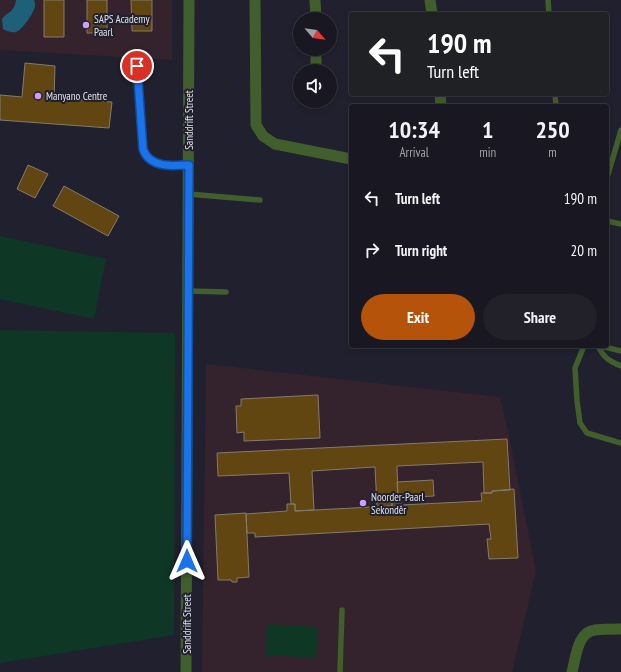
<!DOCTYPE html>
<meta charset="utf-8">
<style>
:root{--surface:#191822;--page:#22212a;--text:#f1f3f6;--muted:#9fa0a5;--line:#373740;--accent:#b45309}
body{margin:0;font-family:"PT Sans Narrow",sans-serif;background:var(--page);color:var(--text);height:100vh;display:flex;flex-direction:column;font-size:15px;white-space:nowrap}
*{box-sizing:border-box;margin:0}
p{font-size:13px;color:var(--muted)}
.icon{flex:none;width:22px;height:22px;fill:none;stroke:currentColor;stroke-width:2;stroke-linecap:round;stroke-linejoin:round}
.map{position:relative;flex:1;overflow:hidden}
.sheet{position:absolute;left:349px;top:104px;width:260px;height:244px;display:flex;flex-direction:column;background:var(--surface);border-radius:4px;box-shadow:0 2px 6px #0003,0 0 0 1px var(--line)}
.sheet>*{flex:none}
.guide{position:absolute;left:349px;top:12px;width:260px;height:84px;border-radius:4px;box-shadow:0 2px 6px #0003,0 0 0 1px var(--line);background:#202124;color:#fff;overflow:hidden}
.needle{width:26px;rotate:118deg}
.controls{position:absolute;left:293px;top:12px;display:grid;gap:8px}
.controls a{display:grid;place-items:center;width:44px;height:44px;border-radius:50%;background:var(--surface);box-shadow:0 2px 6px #0003,0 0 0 1px var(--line);font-size:20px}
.pin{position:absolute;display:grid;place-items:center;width:34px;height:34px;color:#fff;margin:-17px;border:2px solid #fff;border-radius:50%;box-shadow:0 1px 4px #0007}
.me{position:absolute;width:44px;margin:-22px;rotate:0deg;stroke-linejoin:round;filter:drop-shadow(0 0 3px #0008)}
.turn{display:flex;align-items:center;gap:14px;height:84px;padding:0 12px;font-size:18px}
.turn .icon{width:52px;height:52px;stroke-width:2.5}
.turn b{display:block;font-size:28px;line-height:34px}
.eta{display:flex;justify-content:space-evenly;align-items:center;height:68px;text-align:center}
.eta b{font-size:24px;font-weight:600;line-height:28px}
.cta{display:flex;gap:8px;margin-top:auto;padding:8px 12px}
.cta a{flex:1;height:46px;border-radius:24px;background:var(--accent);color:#fff;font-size:16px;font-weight:600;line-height:46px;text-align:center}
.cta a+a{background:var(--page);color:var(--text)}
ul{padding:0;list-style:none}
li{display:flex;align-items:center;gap:12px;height:52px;padding:0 12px}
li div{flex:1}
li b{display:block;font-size:15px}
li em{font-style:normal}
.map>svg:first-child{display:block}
.education{fill:#34232c}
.green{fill:#0f3725}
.water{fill:#1e607a}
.building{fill:#624611;stroke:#847b6b}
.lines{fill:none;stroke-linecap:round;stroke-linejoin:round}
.lane{stroke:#415f2c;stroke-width:5.5}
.street{stroke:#415f2c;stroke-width:11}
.route-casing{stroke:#114b97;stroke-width:10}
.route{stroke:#1a73e8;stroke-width:7}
.poi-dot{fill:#d09dfe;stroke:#21202e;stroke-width:1.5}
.labels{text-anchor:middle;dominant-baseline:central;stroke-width:4;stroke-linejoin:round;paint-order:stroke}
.poi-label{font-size:11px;fill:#e0e0e9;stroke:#21202e;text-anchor:start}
.street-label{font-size:11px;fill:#e0e0e9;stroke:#21202e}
</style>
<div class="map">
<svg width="621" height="672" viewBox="0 0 621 672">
<rect width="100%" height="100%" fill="#21202e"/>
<path class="education" d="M0 0H172V60L0 50Z
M206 364 500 397 509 436 536 571 512 672H202Z"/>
<path class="green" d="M0 236 106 259 94 319 0 299Z
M0 330 175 333 174 635 0 663Z
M267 624 318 627 316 658 265 655Z"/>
<path class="water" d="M16 0H34C35 2 35 4 35 6 34 13 22 30 16 32 11 33 7 31 3 29L2 19C8 11 14 13 16 0Z"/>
<path class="building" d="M44 0H64V37H44Z
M87 0H107V33H87Z
M131 0H152V31H132Z
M25 63 55 66 54 98 112 102 109 128 0 120V95L22 97Z
M28 165 48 174 35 198 17 189Z
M64 186 119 216 108 236 53 206Z
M318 395 320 438 244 441V432L237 433 236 406H241V399Z
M507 439 510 490 492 491V493H484L483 462 397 466 398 498H392V506L377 507 375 467 312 471 314 510 295 511V504H291L289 473 218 476 217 453Z
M433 480 434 496 398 498 397 482Z
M514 489 518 558 489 559 487 539H491L489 524 255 537V533H247L246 514 287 511V504H295V511L392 506V498H401V505L482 501 481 493H492V491Z
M246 513 249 577 237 578V582H232L231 580H218L215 515Z"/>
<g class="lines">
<path class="lane" d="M548 0 549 14
M137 66 143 149C149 168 173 166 189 165
M555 94 556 106
M607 178 621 130
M188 194 260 200
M607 221 621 224
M188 291 226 292
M584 346 575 368 577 401 580 423 587 433 621 443
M598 346C604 358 609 361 621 366
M601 346 621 351
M340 672 342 610"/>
<path class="street" d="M255 0 256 125 263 136 275 144 351 159
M315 0 316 19
M430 0 432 14
M316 49V71
M440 94 441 106
M186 672 189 0
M572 672C576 658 577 632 595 630 604 629 613 629 621 629"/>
</g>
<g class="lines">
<defs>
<path id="route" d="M137 66 143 149C149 168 173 166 189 165L187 561"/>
</defs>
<use href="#route" class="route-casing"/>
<use href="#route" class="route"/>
</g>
<g class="poi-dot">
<circle cx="86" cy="25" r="4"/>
<circle cx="38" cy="96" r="4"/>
<circle cx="363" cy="503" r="4"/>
</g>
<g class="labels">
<g class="poi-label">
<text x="94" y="19">SAPS Academy<tspan x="94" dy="13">Paarl</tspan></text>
<text x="46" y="96">Manyano Centre</text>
<text x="371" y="497">Noorder-Paarl<tspan x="371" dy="13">Sekondêr</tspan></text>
</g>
<g class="street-label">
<text transform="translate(189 120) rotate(-90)">Sanddrift Street</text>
<text transform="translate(187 624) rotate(-90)">Sanddrift Street</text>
</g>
</g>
</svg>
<div class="controls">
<a><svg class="needle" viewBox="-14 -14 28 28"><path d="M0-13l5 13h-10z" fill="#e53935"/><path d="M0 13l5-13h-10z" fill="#9fa0a5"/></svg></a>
<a><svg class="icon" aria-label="sound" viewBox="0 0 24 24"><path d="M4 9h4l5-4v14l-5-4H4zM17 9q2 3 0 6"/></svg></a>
</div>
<div class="pin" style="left:137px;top:66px;background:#d93025"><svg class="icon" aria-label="arrive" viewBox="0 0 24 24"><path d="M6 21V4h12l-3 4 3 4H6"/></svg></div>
<svg class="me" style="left:187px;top:561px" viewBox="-20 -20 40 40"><path d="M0-17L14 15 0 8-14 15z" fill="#1a73e8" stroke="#fff" stroke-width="4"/></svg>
<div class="guide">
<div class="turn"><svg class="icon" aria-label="left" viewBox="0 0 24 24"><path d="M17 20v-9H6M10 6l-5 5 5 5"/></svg><div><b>190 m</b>Turn left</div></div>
</div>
<section class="sheet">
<div class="eta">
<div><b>10:34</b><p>Arrival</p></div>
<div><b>1</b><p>min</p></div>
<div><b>250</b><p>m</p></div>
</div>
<ul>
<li><svg class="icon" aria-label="left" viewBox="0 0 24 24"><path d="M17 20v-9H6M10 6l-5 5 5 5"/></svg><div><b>Turn left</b></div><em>190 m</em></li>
<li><svg class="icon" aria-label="right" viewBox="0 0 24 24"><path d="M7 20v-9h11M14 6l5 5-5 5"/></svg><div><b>Turn right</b></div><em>20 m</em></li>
</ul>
<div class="cta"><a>Exit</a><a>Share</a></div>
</section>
</div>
